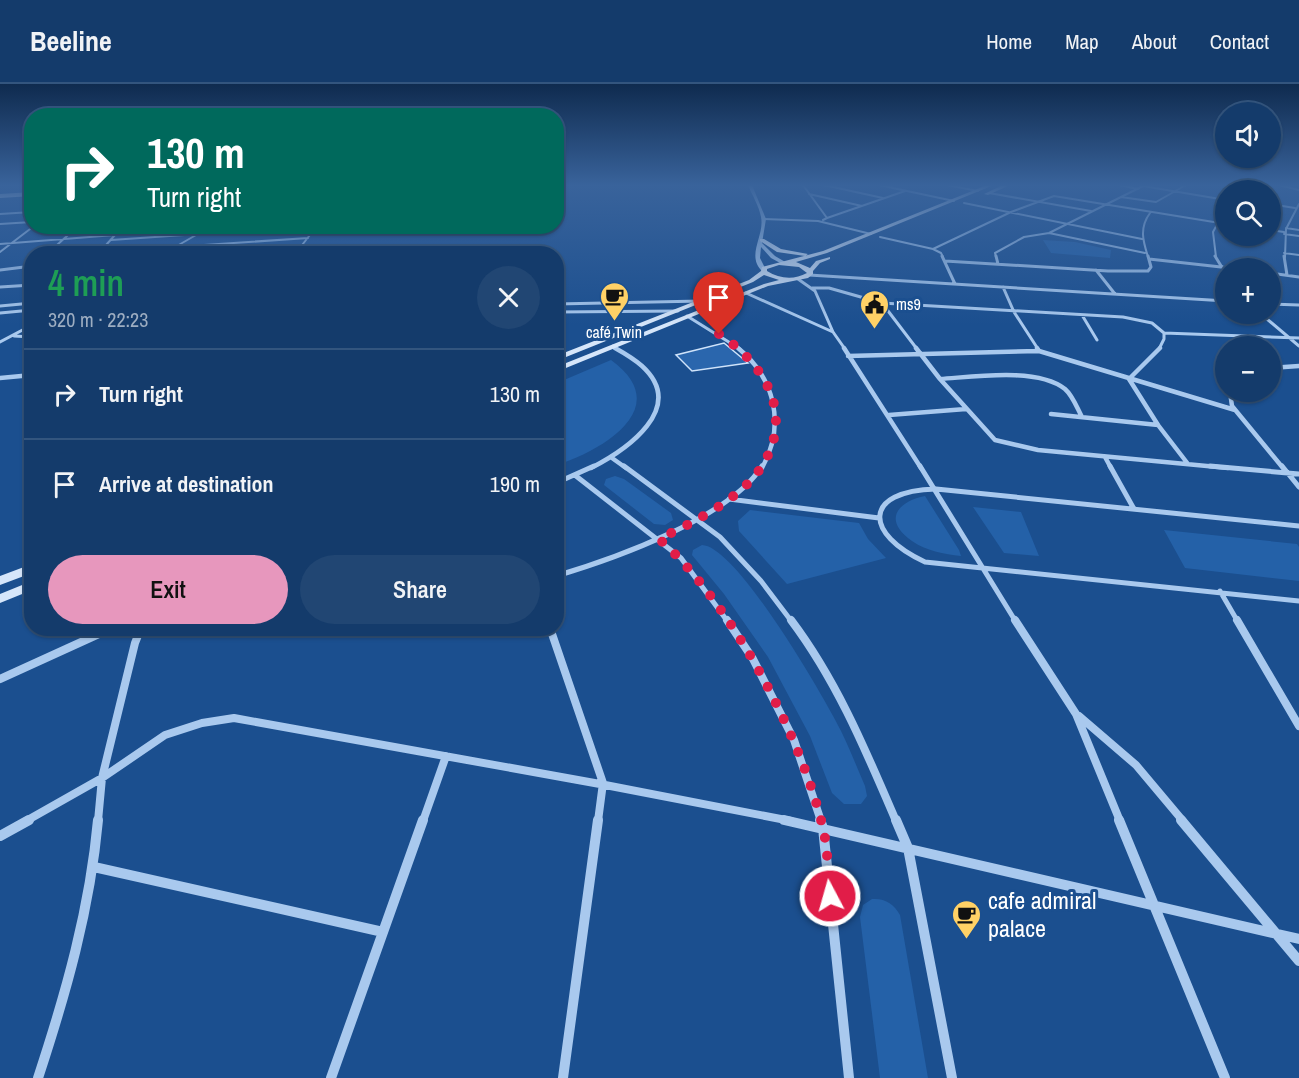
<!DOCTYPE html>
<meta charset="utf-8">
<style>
:root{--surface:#143b6b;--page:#214673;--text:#f1f3f6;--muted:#9dadc1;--line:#33557e;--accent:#e797bd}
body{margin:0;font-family:"Archivo Narrow",sans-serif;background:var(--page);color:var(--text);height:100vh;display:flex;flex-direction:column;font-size:22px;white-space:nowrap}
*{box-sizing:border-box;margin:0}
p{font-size:20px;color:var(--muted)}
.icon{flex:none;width:33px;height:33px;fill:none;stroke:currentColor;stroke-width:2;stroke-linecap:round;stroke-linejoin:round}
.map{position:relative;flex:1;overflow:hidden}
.panel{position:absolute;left:24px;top:162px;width:540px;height:390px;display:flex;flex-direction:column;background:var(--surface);border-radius:24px;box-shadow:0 2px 4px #0004,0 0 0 2px var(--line)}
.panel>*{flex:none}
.top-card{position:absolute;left:24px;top:24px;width:540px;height:126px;border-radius:24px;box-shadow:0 2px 4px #0004,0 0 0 2px var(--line);background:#00695c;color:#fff;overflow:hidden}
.controls{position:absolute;left:1215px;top:18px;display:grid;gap:12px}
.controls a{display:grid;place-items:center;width:66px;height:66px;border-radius:50%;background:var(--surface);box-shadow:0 2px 4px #0004,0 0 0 2px var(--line);font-size:30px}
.pin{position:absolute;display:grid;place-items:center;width:51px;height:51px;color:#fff;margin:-62px -26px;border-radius:50% 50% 50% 0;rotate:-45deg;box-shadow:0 0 6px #0007}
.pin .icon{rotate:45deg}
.me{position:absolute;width:66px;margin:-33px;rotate:354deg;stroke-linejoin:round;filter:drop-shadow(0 0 4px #0008)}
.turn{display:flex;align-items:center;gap:21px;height:126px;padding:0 24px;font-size:27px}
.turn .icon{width:78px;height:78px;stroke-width:2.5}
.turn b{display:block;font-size:42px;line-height:51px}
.round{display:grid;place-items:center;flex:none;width:63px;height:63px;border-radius:32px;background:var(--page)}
.headline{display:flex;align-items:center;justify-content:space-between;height:102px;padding:0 24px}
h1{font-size:36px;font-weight:600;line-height:45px;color:#1e9e55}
.button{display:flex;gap:12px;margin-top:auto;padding:12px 24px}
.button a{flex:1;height:69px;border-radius:36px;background:var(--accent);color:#111;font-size:24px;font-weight:600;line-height:69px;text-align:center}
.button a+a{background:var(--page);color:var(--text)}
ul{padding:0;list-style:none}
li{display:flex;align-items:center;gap:18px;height:90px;padding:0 24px;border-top:2px solid var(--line)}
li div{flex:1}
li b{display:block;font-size:22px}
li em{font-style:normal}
header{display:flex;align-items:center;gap:36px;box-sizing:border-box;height:84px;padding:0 30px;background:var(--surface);border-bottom:2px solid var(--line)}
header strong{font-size:28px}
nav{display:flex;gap:33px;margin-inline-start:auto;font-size:21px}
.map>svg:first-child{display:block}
.green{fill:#2461a8}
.building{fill:#2a66ad;stroke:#cfe3fa;stroke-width:1.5}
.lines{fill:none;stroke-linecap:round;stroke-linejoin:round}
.minor-far5{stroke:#a9c9ee;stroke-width:2}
.minor-far4{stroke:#a9c9ee;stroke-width:3}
.minor-far3{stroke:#a9c9ee;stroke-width:4.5}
.minor-far2{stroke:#a9c9ee;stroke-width:5}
.minor-far1{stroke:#a9c9ee;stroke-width:8}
.minor{stroke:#a9c9ee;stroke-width:10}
.tertiary{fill:#a9c9ee;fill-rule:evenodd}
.secondary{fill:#d6e6fa;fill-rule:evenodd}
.trunk{fill:#f8faff;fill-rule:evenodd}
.route{stroke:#e11d48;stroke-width:10;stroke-dasharray:0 18}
.labels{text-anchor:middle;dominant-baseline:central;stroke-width:6;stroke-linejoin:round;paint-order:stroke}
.far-poi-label{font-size:16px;fill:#fff;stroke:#1b4f8f;text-anchor:start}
.near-poi-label{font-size:24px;fill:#fff;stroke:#1b4f8f;text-anchor:start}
</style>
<header>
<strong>Beeline</strong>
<nav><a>Home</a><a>Map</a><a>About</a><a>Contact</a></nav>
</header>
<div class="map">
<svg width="1299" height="994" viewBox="0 0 1299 994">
<rect width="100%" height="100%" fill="#1b4f8f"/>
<path class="green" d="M1043 156 1075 158 1111 166 1110 174 1051 169Z
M611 276C676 323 603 366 557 381V299Z
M615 392 624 395 671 429 673 436 665 441 654 440 604 401 606 395Z
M925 412 959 466 961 472C944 470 926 467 912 457 883 437 896 418 925 412Z
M973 423 1021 428 1039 472 1004 469Z
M750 426 859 439 868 455 886 474 787 500 739 447 738 437Z
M1164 446 1297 460 1299 463V497L1185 484Z
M702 461C737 462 824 613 841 647 850 665 857 684 865 702L867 712 861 720H844L832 709 810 652 768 573 724 510 692 471 693 466Z
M872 815C885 814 894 820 900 831L928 994H880L860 833 863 821Z"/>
<path class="building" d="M724 259 748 279 692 287 676 271Z"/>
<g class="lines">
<path class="minor-far5" d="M803 101 827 134 823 136
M824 101 883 114
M879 101 954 117
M947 101 978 107
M1119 101 1138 105
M1279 101 1299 106
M1143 102 1226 116
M1249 106 1260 101
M989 109 1091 127
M809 110 862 122
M1121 113 1156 118 1186 101
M964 119 1142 155
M1270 120 1295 124
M0 130 32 128
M827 134 905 107
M764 135 818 137 871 150
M0 140 32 138
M122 144 141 142
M1286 144 1299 146
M207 146 268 142
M1270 146 1284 148
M1049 149 1145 169
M1284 150 1299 152
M880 153 933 165
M111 156 199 150
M0 160 115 151
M174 163 308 154
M0 168 34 142
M1284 169 1299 171
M47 170 78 142
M98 170 123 142
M163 170 196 151
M295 170 317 142
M943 173 941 169 933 165 1011 128 1054 112 1226 140
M996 173 995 169 1024 153 1049 149 1145 101
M1148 173C1143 157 1139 144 1150 129
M1216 173 1213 148 1226 124
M1285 173 1286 145 1299 120"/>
<path class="minor-far4" d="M942 172 955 200
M996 172 998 180
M1215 172 1226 190
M1284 172 1287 191
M1149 175 1230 184
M945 177 1108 187H1148L1151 183 1148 172
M0 186 32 182
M1096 186 1115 210
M1270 189 1299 193
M809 191 1226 217
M798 195 815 207 833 248 845 265
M0 203 32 201
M1003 203 1014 228 1038 265
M812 204H829L882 219 1123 233 1152 239 1164 249V255L1159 265
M746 209 833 248
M882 219 917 265
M556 220 701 217
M1270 220 1299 221
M0 222 32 219
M556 228 678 227
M0 229 32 226
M1261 230 1299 262
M1082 231 1097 256
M687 232 740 265
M1164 249 1299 254
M14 252 32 253
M0 258 32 241
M613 262 617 265"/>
<path class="minor-far3" d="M738 264C775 294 786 341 762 384
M844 264 921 384
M916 264 940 295 995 356 1038 366 1228 384
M1037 264 1039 267
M1160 264 1129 295 1158 341 1188 380
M848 272 1039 267 1235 326
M1270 284 1299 282
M0 294 32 291
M940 295C973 293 1037 283 1065 305 1073 312 1077 324 1082 333
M1230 308 1232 322 1283 384
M1051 330 1158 341
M889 331 966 325
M1105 373 1111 384
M612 374 626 384
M591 384C626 366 688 324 642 282 634 275 624 269 615 264"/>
<path class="minor-far2" d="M624 382 720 453 761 497 792 538
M920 382 1016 538
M1110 382 1134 425
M1210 382 1299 390
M1282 382 1299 403
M576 392 681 474 728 538
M556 399 594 382
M729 415 879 434
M1299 442 936 405C862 407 864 450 925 478L1299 517
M556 492C613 475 730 434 762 382
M1220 507 1238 538"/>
<path class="minor-far1" d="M727 536 753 575 794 656 821 737
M791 536C837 597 866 667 896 737
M1015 536 1076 630 1120 737
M1237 536 1299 642
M550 544 603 699 598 737
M0 595 112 544
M1079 632 1136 681 1183 737
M26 737 102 694 165 651 202 639 234 634 600 700 791 737
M98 737 102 694 135 559 141 544
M423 737 446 672"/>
<path class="minor" d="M784 736 1299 855
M820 736 823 744 849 994
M896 736 908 764 952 994
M1119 736 1225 994
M1181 736 1299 877
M0 752 29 736
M94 783 383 848
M38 994C66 909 90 825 98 736
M331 994 423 736
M563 994 598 736"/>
<path class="tertiary" d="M748 101H752L766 135 762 159 775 172 787 179 782 180 771 174 761 163 760 174 766 186 763 188C745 172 765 152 761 133 759 122 752 111 748 101Z"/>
<path class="secondary" d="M987 101H994L827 169 796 178 810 184 816 177 830 173V175L820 179 813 187V190L808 194 768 202 556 288V283L764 200 779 196 764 191 753 198 556 277V272L749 196 761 187 762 183 823 167ZM779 181 799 183 807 189C794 196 780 195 767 187V185Z
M1003 101H1010L988 111 984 110Z
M760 155H764L781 165 808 170 805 172 777 168 760 157Z
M32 480V489L0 501V492Z
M32 497V506L0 519V510Z"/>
<path class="trunk" d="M32 108V112L0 114V110Z"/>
</g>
<linearGradient id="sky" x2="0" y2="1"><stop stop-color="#0f2b4f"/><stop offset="0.42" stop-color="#39639b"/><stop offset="1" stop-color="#39639b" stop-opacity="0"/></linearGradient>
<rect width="1299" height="241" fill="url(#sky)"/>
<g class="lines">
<path class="route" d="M719 250C766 281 796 332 760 385 739 416 692 439 659 455 731 518 801 651 823 744 828 766 828 790 830 812"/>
</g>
<defs>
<symbol id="cafe-pin" viewBox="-11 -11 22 30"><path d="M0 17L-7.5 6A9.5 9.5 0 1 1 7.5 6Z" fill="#ffd166" stroke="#1b4f8f"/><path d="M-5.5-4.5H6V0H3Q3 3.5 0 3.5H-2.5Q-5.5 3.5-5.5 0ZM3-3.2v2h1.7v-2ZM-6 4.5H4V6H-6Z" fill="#111"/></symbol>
<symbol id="civic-pin" viewBox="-11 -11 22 30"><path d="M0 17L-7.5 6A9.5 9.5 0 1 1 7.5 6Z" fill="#ffd166" stroke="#1b4f8f"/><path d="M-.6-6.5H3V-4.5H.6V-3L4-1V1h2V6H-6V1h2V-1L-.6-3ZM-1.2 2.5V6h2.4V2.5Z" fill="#111"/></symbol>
</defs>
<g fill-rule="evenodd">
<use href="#cafe-pin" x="598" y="196" width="33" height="45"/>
<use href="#civic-pin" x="858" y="204" width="33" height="45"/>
<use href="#cafe-pin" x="950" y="814" width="33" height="45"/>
</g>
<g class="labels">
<g class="far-poi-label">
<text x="896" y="220">ms9</text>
<text x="614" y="248" text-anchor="middle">café Twin</text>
</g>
<g class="near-poi-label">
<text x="988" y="816">cafe admiral<tspan x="988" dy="28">palace</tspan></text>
</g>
</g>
</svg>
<div class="controls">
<a><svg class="icon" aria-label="sound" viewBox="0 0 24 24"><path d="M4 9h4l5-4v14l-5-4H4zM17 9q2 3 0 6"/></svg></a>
<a><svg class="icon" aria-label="search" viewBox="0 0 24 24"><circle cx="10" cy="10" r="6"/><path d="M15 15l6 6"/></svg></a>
<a>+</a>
<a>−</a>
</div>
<div class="pin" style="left:719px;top:250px;background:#d93025"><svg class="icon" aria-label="arrive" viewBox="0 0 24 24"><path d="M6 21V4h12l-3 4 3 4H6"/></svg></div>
<svg class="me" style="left:830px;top:812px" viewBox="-20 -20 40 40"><circle r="17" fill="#e11d48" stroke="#fff" stroke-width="3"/><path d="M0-11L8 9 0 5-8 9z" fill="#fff"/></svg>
<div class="top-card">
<div class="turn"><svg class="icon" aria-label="right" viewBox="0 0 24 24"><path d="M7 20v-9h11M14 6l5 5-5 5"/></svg><div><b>130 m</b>Turn right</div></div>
</div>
<section class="panel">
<div class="headline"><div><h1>4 min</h1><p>320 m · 22:23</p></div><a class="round"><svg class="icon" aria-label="close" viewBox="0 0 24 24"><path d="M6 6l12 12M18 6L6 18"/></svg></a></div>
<ul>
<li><svg class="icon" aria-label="right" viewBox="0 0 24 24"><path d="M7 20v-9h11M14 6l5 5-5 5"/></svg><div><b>Turn right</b></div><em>130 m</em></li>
<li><svg class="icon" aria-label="arrive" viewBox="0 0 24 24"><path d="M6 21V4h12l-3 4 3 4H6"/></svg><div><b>Arrive at destination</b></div><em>190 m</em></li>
</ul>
<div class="button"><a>Exit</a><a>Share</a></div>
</section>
</div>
